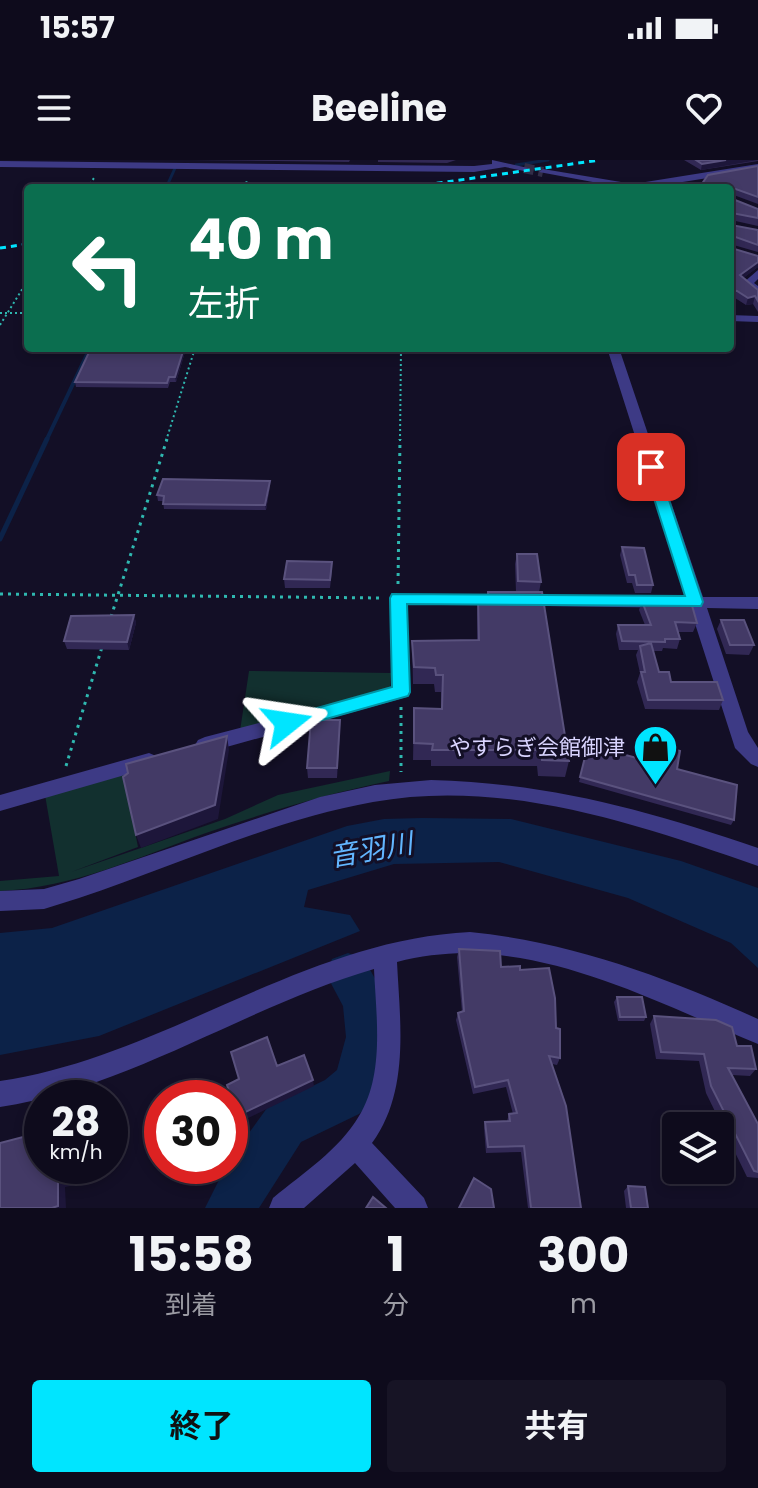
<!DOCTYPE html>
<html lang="ja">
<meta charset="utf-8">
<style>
:root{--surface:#0e0b1c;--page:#171425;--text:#f1f3f6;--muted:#9b9ba3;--line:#2e2b3b;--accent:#00e5ff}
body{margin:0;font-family:Poppins,"Noto Sans JP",sans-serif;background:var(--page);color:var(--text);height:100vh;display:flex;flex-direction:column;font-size:30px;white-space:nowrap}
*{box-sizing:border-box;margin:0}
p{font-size:26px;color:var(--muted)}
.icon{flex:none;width:44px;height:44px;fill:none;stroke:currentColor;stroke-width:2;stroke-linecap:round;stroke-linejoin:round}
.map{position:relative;height:1048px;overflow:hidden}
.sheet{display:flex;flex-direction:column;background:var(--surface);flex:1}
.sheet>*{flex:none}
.top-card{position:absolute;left:24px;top:24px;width:710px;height:168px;border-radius:8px;box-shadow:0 4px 12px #0003,0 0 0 2px var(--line);background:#0b6e4f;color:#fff;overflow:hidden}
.controls{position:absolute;left:662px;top:952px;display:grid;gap:16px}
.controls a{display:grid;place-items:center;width:72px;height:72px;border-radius:8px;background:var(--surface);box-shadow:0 4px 12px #0003,0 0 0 2px var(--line);font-size:40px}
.speed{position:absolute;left:24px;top:920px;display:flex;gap:16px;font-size:40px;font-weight:700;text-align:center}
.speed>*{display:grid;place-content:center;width:104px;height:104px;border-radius:50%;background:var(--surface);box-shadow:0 4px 12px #0003,0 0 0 2px var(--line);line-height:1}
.speed small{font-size:20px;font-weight:400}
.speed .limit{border:12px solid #d22;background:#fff;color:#111}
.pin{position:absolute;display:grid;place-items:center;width:68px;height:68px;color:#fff;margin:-34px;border-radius:16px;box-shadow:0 4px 12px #0006}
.me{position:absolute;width:88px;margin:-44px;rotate:75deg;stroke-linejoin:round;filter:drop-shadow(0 0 6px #0008)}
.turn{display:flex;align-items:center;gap:28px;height:168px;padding:0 32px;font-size:36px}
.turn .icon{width:104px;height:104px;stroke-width:2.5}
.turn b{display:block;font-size:56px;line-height:68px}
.eta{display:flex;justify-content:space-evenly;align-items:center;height:136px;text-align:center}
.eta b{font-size:48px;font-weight:700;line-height:56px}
.cta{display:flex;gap:16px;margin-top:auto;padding:16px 32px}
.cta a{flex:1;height:92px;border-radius:8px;background:var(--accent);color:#111;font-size:32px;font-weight:700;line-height:92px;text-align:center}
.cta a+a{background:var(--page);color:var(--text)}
.status{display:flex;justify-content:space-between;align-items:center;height:56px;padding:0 40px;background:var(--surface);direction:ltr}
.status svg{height:22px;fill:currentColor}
header{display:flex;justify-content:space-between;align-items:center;height:104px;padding:0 32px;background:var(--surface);font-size:36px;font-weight:700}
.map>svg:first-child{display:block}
.green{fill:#12302f}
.water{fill:#0c2248}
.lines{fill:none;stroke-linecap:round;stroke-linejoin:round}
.stream-far2{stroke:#0c2248;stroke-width:3}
.stream-far1{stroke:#0c2248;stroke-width:4}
.stream{stroke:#0c2248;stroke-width:5}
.river{fill:#0c2248;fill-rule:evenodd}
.street-tunnel{stroke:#312d47;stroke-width:10;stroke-dasharray:10 5;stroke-linecap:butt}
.path-far1{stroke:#2fb8b0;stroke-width:2;stroke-dasharray:2 3;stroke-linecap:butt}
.path{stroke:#2fb8b0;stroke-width:3;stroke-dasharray:3 5;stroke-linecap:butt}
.street{fill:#3d3a85;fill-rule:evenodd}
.rail{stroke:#00e5ff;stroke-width:3;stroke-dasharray:6 5;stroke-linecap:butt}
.wall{fill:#312854}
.shaded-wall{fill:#1d163a}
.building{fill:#433a66;stroke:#5a527e;stroke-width:2}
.route{fill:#00e5ff;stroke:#0095a6;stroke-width:2}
.labels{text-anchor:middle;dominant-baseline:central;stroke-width:6;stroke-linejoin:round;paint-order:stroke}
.poi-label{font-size:22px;fill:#d9d4ff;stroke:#130f26;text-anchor:end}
.near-water-label{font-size:28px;font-style:italic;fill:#62b6ff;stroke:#130f26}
</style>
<div class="status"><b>15:57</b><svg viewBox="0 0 49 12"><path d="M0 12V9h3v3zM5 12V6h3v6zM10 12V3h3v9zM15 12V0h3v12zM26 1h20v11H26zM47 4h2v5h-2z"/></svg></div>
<header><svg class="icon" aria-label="menu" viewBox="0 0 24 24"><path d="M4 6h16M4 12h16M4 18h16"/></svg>Beeline<svg class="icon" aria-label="heart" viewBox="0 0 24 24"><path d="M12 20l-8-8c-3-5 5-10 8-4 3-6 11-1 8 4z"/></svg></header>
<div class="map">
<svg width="758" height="1048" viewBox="0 0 758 1048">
<rect width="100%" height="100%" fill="#130f26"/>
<path class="green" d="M249 511 391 513 390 529 240 571Z
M390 611 389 621C326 634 267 652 206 673 139 697 72 728 0 731V721L59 716 45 635 123 612 138 687 71 712 225 659 278 635Z"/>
<path class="water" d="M422 658 511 659 681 701 758 728V808L731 783 628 738 499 702 394 704 308 730 304 747 350 755 360 771 99 876 0 895V773L52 768 347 666 384 659Z"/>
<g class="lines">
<path class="stream-far2" d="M516 5 548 0
M166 28 176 6"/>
<path class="stream-far1" d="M46 281 90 188"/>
<path class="stream" d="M0 379 47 279"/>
<path class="river" d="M348 793 364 799 387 840 392 877 381 924 374 941 359 954 301 982 259 1048H205L226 1006H230V999L267 948 325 920 337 910 346 877 343 846 326 814 332 799Z"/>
<path class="street-tunnel" d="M524 8 543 12"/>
<path class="path-far1" d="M87 28 94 18
M245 28 247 20
M0 153H28
M0 165 28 120
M166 281 195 188
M400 281 401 188"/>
<path class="path" d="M398 424 400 279
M0 434 380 438
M111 457 167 279
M401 547V612
M66 606 102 487"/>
<path class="street" d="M492 0 528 8 524 11 505 7 474 12 0 7V1L474 6 492 4Z
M758 4V10L645 28H625L539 12 543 9 633 24Z
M758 110V119L754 123 758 126V135L743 123Z
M730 155 758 156V162L730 161Z
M607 188H619L703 437H758V449L707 448 748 572 758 588V607L751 604 735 588 690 448 406 444 410 532 407 537 205 593 198 590 195 585 198 580 205 577 392 528 390 438 392 434 686 436Z
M149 593 156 596 159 601 156 606 0 651V635Z
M431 620C549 623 647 650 758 688V706C637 664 503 618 373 642 272 660 176 706 79 738L44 749 0 751V731L44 729 79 719 320 637 375 625Z
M470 772C571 782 666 817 758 859V884C645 838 523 769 397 802 400 862 410 931 372 983L424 1038 428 1048H395L355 1003 304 1048H269L273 1038C303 1013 339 990 359 956 385 914 376 855 374 809 247 846 131 927 0 947V921C164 897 302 780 470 772Z"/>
<path class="rail" d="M404 28 600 0
M0 88 28 84"/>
</g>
<path class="wall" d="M190 0H350L349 2Z
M378 0H456L447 3 378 2Z
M684 0H758V1L701 10Z
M758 6V44L731 34 730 28Z
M730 38 758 49V66L731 60V65L758 70V92L730 84 731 88 758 107 743 118 758 130V152L753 144 746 145 735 138H730Z
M185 192 176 222H170L168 228 76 227 75 222Z
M270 326 266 350 164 349 163 341H158L157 335Z
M622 387 653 425 651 433H635L632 423H627L620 395Z
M517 394 541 422 539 432 569 601 565 617 538 616 537 606H431V600H413L414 548 441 549V532H435L434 524H413L412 481 477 480V454L478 437H487L516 432 515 404Z
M332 410 330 428H285L284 419Z
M642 441 697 463 693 472H678L680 479 677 489 663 488 662 491H653L659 512 671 522 723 540 719 550 645 549 637 522 640 513 636 495 638 490H619L616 474 618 465H645L639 450Z
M134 455 136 463 129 490 67 489 64 481Z
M721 460 754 485 749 495 726 494 717 469Z
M340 571 337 618H308L307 608Z
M652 583 677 609 734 660 731 665 579 622 588 585 647 601Z
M459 789 501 807 520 810 556 868 560 898 557 905 552 904 581 1048H528L521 992 486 993 484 968 485 962 507 961 509 954H513L506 927 473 934 456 860 458 853 462 852 457 797Z
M617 837 646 857 644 861H618L614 842Z
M654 856 737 886 756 909 750 916 732 915 758 964V1018L747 1017 706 933 699 901 656 899 650 864Z
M628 1026 648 1048H626L624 1031Z"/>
<path class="shaded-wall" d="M726 0H758L701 10 702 4Z
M758 102V107L738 122 740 115Z
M755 136 753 144 746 145 748 138Z
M185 188V192L176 222 175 217Z
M270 321V326L266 350 265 345Z
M134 455 136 463 129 490 127 482Z
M340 560V571L337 618V608Z
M227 576 229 590 218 659 141 688 136 675Z
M313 920 314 926 240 962 237 956Z
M77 1006H83L84 1023 65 1027 66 1048H52L58 1020Z"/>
<path class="building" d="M696 0H726L702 4Z
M758 6V37L733 28 730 30V28H699L708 15Z
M730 38 758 49V58L732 53 730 55Z
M730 60 731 65 758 70V85L733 76 730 78Z
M730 84 731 88 758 96V102L740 115 758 130V141L755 136 748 138 737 131 730 130Z
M91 188H184L175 217H169L167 223 75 222Z
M163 319 270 321 265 345 163 344 164 336 157 335Z
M622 387 644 388 653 425H637L635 415H629Z
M517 394H537L541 422 518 421Z
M287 401 332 402 330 420 284 419Z
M488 432H542L569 601 542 600 541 590H432L433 584 414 583V548L442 549 443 515H436L435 508 414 507 412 481 479 480 478 437H488Z
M642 441 691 442 697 463 675 462 680 479H665V482L622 481 618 465H651Z
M134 455 127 482 64 481 71 456Z
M721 460H744L754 485H730Z
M651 483 659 512H669L671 522H717L723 540H648L641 512H645L640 486Z
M311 560H340L337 608H307Z
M227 576 215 645 136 675 123 617 128 613 126 604Z
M652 583 680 591 677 609 737 625 734 660 580 617 588 585 648 601Z
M459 789 500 791 501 807 520 806V810L549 808 555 838 556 868 560 869V898L549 896 566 946 581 1048H531L524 986 488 987 485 962 510 961 509 954 517 953 508 920 475 927 458 853 464 851Z
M617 837H642L646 857H620Z
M654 856 716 860 732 867 737 886H751L756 909 728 908 758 964V1012L754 1011 711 926 704 894 661 892Z
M267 877 277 906 304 895 313 920 237 956 227 925 239 919 231 892Z
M42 972V1006H77V1016L58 1020V1046L52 1048H0V983Z
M474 1018 491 1029 494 1048H459Z
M628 1026 645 1027 648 1048H631Z
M373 1037 386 1048H366Z"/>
<path class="route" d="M651 302 658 307 703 442 701 446 407 444 410 532 408 536 287 570 281 568 278 563 281 558 392 527 390 438 392 434 685 436 644 307Z"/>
<defs>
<symbol id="shop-pin" viewBox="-11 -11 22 30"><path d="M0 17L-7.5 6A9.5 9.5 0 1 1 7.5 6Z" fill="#00e5ff" stroke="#130f26"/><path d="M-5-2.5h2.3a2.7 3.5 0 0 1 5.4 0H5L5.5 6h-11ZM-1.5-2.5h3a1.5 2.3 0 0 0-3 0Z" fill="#111"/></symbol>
</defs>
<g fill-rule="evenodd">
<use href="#shop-pin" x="630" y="562" width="51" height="69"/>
</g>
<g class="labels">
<g class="poi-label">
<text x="625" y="587">やすらぎ会館御津</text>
</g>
<g class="near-water-label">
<text transform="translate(371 690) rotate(-10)">音羽川</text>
</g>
</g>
</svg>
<div class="controls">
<a><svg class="icon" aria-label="layers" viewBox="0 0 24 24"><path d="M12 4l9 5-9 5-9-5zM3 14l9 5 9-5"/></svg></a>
</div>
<div class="speed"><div>28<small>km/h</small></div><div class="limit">30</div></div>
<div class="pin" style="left:651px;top:307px;background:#d93025"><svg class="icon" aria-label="arrive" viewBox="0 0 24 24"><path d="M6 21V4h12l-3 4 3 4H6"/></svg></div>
<svg class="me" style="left:287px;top:563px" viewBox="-20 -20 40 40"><path d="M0-17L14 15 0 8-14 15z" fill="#00e5ff" stroke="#fff" stroke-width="4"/></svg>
<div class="top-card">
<div class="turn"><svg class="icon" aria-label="left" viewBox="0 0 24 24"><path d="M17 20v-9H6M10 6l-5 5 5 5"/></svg><div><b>40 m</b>左折</div></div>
</div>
</div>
<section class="sheet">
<div class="eta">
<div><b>15:58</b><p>到着</p></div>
<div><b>1</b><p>分</p></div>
<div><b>300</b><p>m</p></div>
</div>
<div class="cta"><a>終了</a><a>共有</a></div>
</section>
